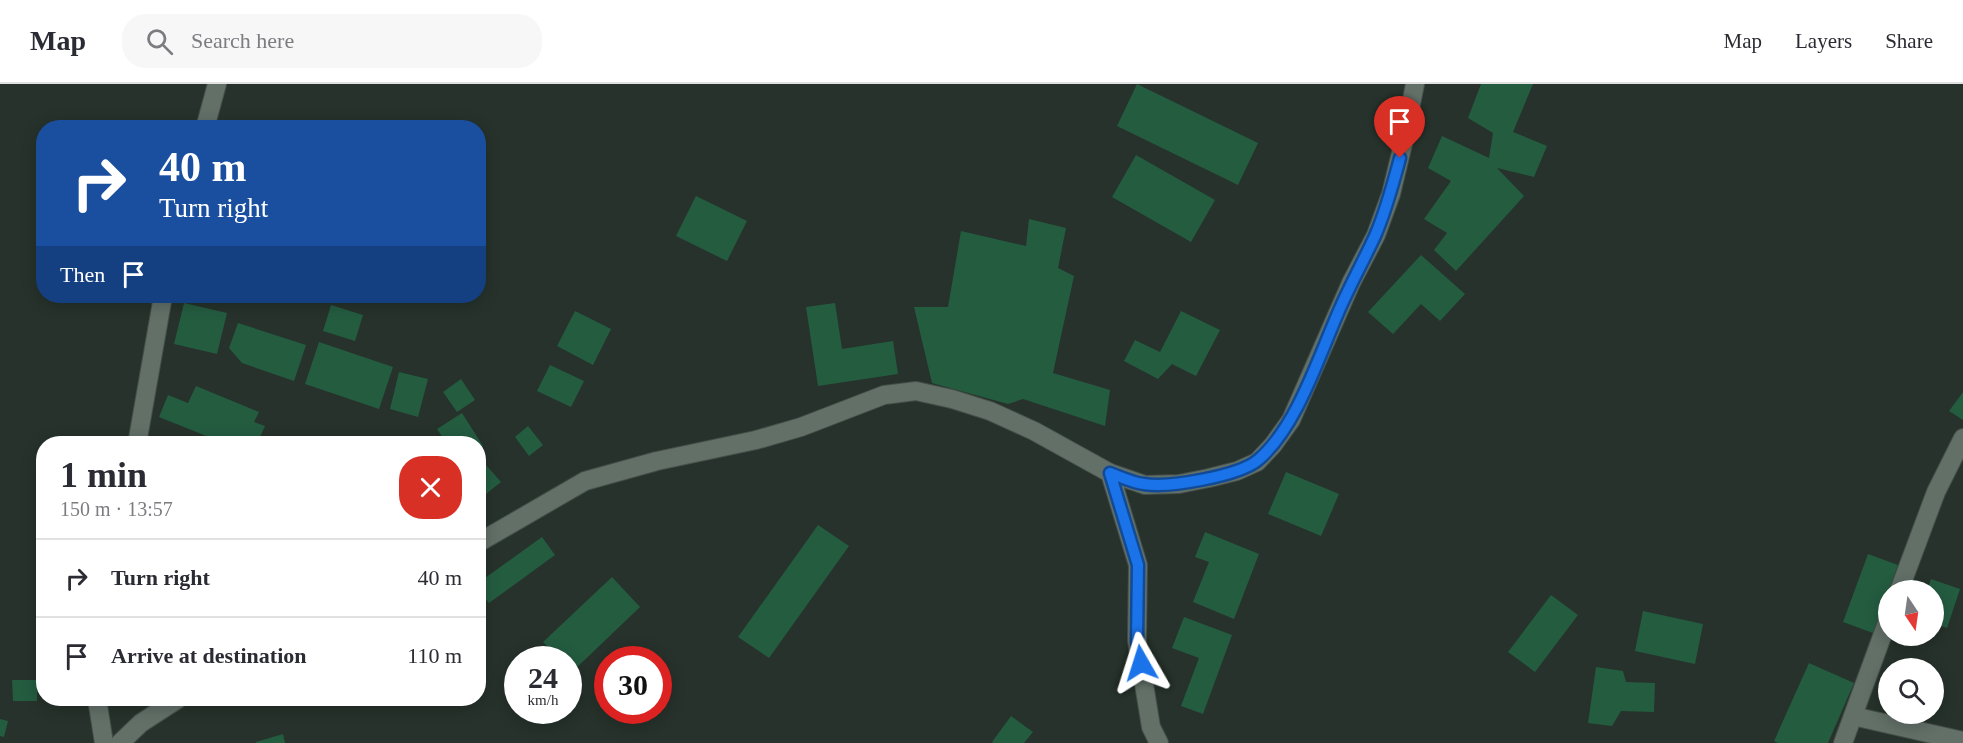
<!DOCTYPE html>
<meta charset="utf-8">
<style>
:root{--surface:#fff;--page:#f7f7f7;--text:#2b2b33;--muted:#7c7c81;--line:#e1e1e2}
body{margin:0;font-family:"Times New Roman",serif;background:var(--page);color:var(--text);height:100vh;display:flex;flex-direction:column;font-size:22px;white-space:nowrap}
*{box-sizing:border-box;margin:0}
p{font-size:20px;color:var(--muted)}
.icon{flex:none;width:33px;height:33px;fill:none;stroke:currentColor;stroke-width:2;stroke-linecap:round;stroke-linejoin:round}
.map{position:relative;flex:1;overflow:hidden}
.details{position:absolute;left:36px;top:352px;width:450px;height:270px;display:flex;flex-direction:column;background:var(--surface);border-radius:24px;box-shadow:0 3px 15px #0003}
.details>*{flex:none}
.guide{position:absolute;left:36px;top:36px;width:450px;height:183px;border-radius:24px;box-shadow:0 3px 15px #0003;background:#1a4fa0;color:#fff;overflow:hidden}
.needle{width:39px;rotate:167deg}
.buttons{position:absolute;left:1878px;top:496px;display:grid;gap:12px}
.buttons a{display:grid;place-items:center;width:66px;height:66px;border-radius:50%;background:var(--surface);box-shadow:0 3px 15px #0003;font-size:30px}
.speed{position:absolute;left:504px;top:562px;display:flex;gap:12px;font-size:30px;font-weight:700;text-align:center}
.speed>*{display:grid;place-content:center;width:78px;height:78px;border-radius:50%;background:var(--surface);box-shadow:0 3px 15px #0003;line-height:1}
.speed small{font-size:15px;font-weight:400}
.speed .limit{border:9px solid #d22;background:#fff;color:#111}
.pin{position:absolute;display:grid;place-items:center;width:51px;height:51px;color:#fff;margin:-62px -26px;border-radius:50% 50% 50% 0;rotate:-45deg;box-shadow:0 0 6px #0007}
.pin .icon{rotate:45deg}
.me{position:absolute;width:66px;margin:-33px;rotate:354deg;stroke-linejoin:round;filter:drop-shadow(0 0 4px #0008)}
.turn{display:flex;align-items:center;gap:21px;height:126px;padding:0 24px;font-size:27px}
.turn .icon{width:78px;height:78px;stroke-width:2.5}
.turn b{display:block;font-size:42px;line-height:51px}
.then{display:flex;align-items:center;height:57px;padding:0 24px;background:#0003;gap:12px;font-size:22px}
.round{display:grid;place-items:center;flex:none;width:63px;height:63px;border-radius:24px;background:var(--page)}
.head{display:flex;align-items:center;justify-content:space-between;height:102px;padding:0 24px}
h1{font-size:36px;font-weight:700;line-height:45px}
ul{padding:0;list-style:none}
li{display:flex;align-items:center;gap:18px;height:78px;padding:0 24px;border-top:2px solid var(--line)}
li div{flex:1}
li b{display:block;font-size:22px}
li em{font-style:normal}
header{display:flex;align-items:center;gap:36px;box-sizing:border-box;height:84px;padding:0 30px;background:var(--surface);border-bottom:2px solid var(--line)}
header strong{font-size:28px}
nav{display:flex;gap:33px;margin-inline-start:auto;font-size:21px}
.search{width:420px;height:54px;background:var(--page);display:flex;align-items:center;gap:15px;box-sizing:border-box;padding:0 21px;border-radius:24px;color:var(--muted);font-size:22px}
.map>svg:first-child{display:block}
.building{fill:#245c40}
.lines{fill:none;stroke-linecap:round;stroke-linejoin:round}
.minor-casing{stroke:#454f49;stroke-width:20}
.tertiary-casing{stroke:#454f49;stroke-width:20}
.minor{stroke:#627068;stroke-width:18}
.tertiary{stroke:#627068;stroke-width:18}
.route-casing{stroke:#114b97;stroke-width:15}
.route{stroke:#1a73e8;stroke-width:10}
</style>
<header>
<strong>Map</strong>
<div class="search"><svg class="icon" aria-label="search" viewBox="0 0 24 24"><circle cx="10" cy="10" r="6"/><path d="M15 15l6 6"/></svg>Search here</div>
<nav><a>Map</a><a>Layers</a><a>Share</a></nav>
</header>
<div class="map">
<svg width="1963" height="659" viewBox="0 0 1963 659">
<rect width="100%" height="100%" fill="#26322b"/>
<path class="building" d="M1137 0 1258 59 1238 101 1117 42Z
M1481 0H1533L1513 48 1547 62 1534 93 1497 84 1524 112 1456 187 1434 166 1447 149 1424 135 1451 97 1428 84 1442 52 1489 74 1493 49 1468 34Z
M1136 71 1215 116 1191 158 1112 113Z
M696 112 747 137 727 177 676 152Z
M1029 135 1066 144 1058 184 1074 192 1053 289 1110 306 1105 342 1023 315 1008 320 932 299 914 223H948L961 147 1026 162Z
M1421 171 1465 210 1440 237 1421 220 1393 250 1368 228Z
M184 219 227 229 217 270 174 260Z
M835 219 842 265 893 257 898 290 818 302 806 223Z
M331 221 363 231 355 257 323 247Z
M575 227 611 245 593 281 557 262Z
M1181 227 1220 246 1196 292 1172 280 1158 295 1124 277 1135 256 1160 268Z
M238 239 306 261 294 297 242 279 229 264Z
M319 258 393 283 379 325 305 300Z
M550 281 584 297 571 323 537 307Z
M399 288 428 295 418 333 390 325Z
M461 295 475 316 457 328 443 308Z
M196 302 259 328 254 338 265 342 257 360H226L159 333 168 311 188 319Z
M1963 308V336L1949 327Z
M462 329 483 362 478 365V360H447L437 345Z
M528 342 543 361 529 372 515 353Z
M478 372 501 398 481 414 478 412Z
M1286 388 1339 410 1321 452 1268 430Z
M818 441 849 462 769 574 738 553Z
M1205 448 1259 470 1234 535 1193 518 1209 478 1195 473Z
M542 453 555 471 489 519 478 505V499Z
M1868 470 1898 481 1873 549 1843 538Z
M612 493 640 523 572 588 568 584V576H561L543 558Z
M1931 495 1960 505 1947 544 1934 539V507H1927Z
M1551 511 1578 531 1535 588 1508 568Z
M1643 527 1703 540 1695 580 1635 567Z
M1184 533 1232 551 1203 630 1181 622 1199 574 1172 564Z
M1809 579 1854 599 1828 659H1778L1774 657Z
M1596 583 1623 587 1626 598 1655 599 1654 628 1621 627 1612 642 1588 639Z
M12 596H37V617H13Z
M1011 632 1033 648 1024 659H993L992 658Z
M0 635 8 637 4 653 0 652Z
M283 650 285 659H256V658Z"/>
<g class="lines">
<defs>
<path id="minor" d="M205 44 217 0
M137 360 163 212
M1110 389 1138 481 1137 557 1151 643 1159 659
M1899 507 1936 408 1963 354
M97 615 104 659
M1853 632 1963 657
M1843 659 1888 536"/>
<path id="tertiary" d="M478 459 585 397 657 377 756 356 801 343 884 311 916 307 952 315 990 327 1034 347 1110 389 1145 401 1179 400 1209 394 1237 387 1257 378 1273 361 1291 336 1351 199 1376 151 1391 110 1404 56 1415 0
M120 659 141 639 178 615"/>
</defs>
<use href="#minor" class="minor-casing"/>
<use href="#tertiary" class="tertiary-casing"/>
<use href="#minor" class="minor"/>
<use href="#tertiary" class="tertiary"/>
</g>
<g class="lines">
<defs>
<path id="route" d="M1141 579 1137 557 1138 481 1110 389C1121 393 1133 399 1144 400 1169 404 1239 392 1258 376 1296 344 1318 275 1338 229 1349 203 1363 178 1375 152 1386 127 1393 100 1400 74"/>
</defs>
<use href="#route" class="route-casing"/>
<use href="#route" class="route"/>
</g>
</svg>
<div class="buttons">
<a><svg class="needle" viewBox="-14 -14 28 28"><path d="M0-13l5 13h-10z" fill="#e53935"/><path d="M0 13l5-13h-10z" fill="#7c7c81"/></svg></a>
<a><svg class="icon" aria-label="search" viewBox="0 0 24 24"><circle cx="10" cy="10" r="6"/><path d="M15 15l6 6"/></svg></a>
</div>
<div class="speed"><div>24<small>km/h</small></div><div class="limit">30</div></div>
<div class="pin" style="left:1400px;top:74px;background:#d93025"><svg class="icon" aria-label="arrive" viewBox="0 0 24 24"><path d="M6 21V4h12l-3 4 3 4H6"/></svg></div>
<svg class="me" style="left:1141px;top:579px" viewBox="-20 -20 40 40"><path d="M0-17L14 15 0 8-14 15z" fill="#1a73e8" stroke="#fff" stroke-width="4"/></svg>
<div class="guide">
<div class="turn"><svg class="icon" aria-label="right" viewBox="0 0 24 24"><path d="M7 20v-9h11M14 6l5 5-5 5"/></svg><div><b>40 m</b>Turn right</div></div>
<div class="then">Then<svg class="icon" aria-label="arrive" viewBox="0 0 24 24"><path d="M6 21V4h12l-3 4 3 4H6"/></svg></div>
</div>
<section class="details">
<div class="head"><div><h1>1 min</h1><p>150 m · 13:57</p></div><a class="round" style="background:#d93025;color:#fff"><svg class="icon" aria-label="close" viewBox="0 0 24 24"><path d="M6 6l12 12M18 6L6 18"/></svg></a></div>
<ul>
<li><svg class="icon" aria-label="right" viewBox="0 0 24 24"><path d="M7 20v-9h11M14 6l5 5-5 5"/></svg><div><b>Turn right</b></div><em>40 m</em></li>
<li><svg class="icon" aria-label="arrive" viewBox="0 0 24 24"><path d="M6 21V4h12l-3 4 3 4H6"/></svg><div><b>Arrive at destination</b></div><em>110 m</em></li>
</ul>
</section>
</div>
